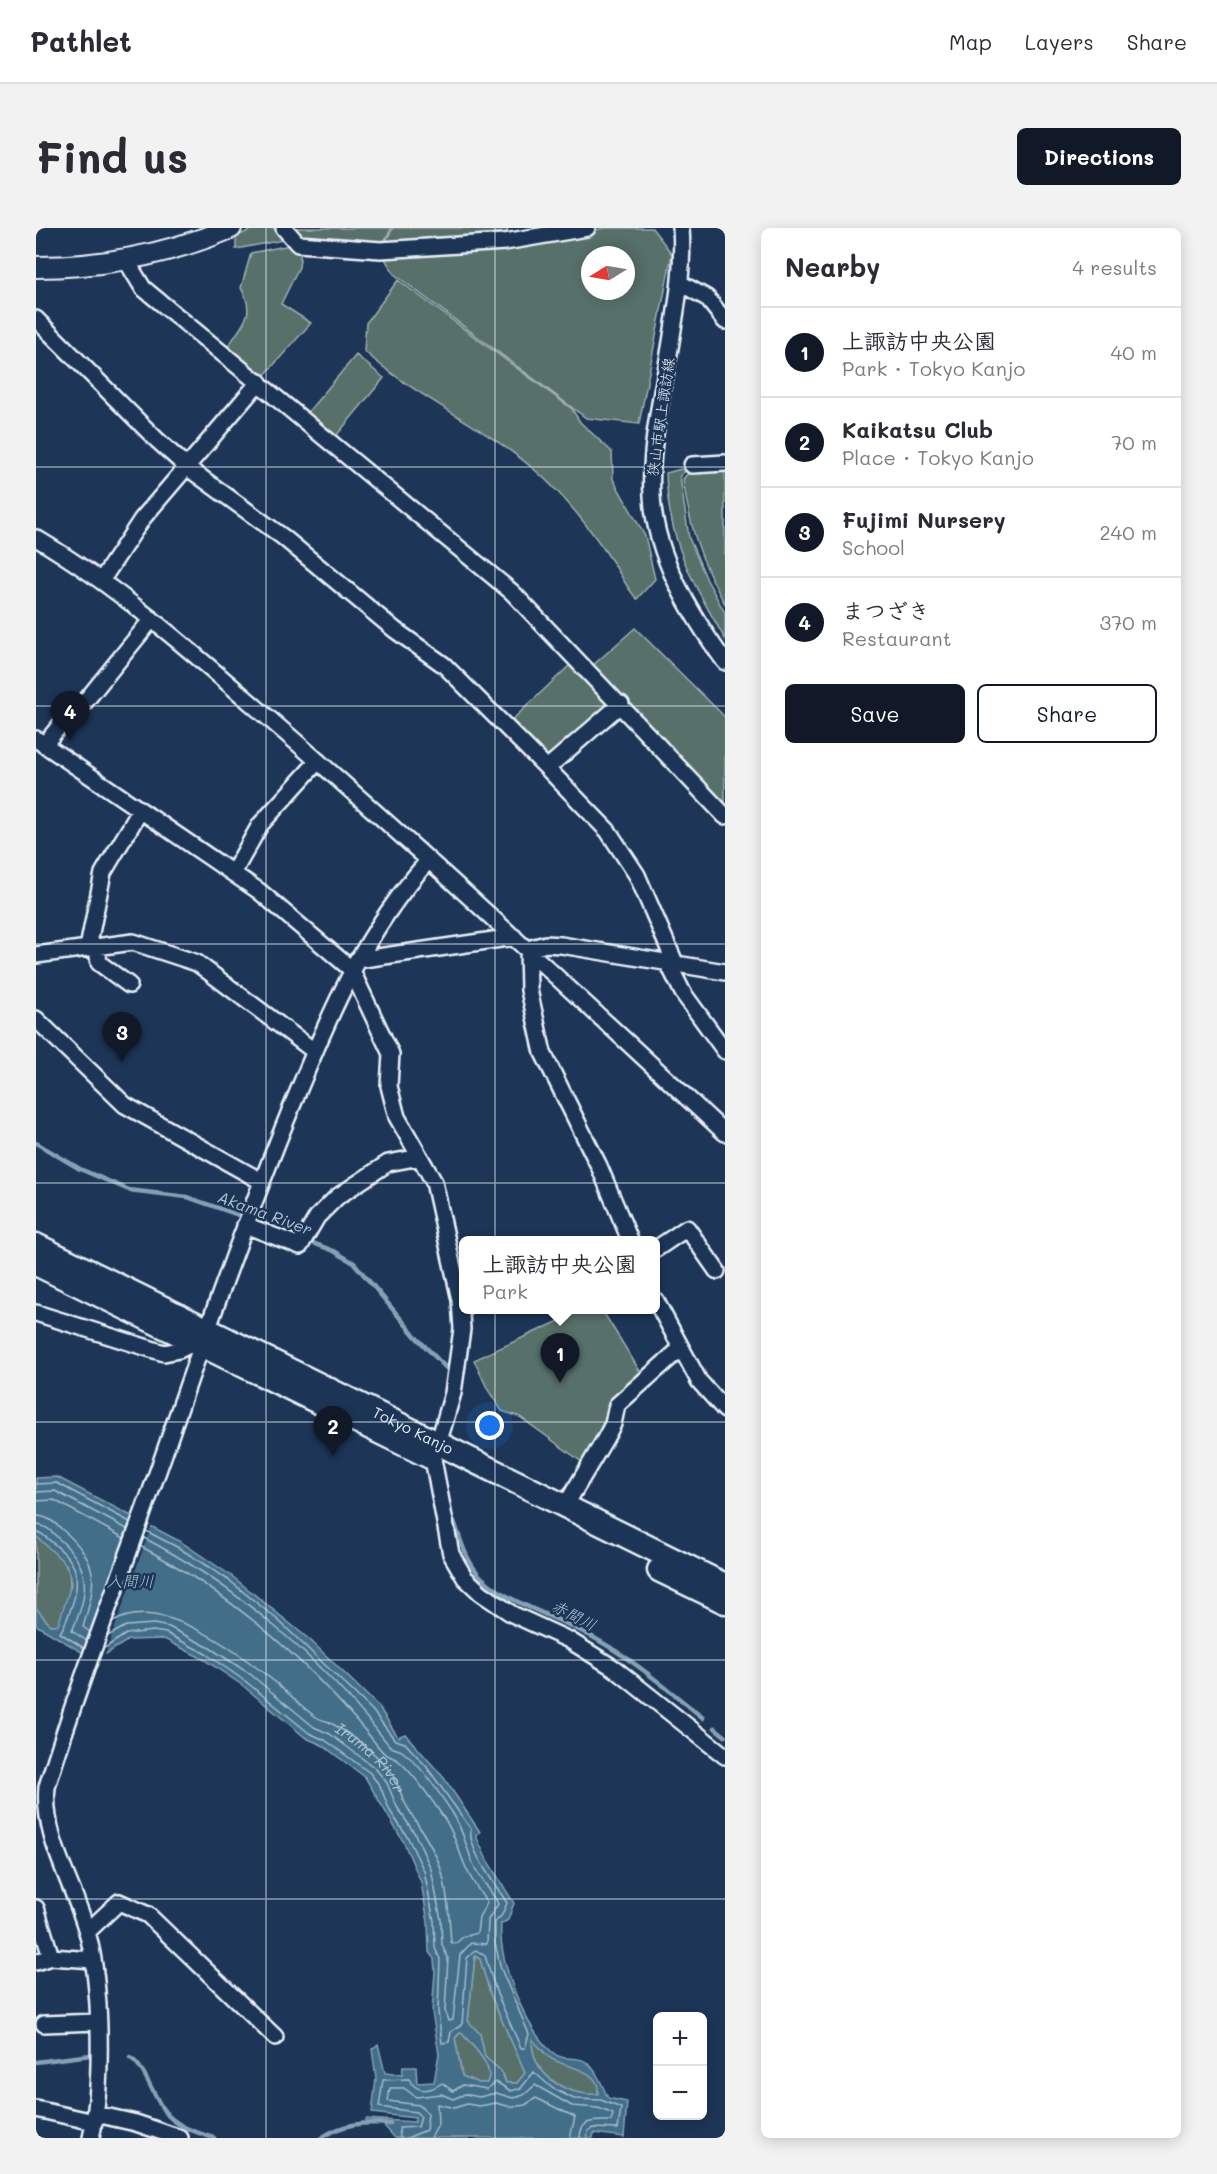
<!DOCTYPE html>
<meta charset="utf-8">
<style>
body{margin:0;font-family:Mali,"Klee One",sans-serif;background:#f2f2f3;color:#2b2b33}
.controls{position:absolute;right:18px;bottom:18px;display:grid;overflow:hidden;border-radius:9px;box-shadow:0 3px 15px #0003}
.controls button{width:54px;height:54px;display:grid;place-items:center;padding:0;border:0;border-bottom:2px solid #e1e1e2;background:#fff;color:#2b2b33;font:30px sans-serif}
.compass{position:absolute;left:545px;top:18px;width:54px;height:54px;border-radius:50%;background:#fff;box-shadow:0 3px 15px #0003;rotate:259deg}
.you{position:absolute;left:454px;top:1198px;width:21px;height:21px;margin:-15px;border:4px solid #fff;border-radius:50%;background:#1a73e8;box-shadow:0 0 0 9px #1a73e833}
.badge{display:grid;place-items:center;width:39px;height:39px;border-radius:50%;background:#111827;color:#fff;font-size:20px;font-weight:700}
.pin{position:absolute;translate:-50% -50px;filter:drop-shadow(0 2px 3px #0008)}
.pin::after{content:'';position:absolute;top:32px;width:21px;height:18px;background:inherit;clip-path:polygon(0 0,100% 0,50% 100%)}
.popup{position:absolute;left:423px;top:1008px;width:201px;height:78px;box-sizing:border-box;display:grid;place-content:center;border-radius:9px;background:#fff;filter:drop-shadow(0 2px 4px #0005);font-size:20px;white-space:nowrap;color:#7c7c81}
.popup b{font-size:22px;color:#2b2b33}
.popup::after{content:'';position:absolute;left:50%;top:100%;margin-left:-12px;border:12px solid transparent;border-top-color:#fff}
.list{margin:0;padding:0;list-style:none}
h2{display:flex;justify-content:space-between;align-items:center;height:78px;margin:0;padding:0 24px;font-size:26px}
h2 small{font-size:20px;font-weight:400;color:#7c7c81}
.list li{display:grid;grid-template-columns:39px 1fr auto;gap:18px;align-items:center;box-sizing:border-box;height:90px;padding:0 24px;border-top:2px solid #e1e1e2}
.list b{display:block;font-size:22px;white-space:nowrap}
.list p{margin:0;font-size:20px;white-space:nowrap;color:#7c7c81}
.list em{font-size:20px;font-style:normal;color:#7c7c81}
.actions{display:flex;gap:12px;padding:18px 24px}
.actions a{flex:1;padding:14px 0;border:2px solid #111827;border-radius:9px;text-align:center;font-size:21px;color:#111827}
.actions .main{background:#111827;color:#fff}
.map{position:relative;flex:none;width:689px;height:1910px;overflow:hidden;border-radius:9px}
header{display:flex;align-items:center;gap:36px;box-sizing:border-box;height:84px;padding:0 30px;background:#fff;border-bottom:2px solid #e1e1e2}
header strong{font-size:28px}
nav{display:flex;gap:33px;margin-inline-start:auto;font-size:21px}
.intro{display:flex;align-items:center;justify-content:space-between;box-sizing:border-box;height:144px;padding:0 36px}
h1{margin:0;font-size:42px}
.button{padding:15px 27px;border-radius:9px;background:#111827;color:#fff;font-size:21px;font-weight:700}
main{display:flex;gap:36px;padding:0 36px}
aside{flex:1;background:#fff;border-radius:9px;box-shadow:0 3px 15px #0003}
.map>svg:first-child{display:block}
</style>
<header>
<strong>Pathlet</strong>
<nav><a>Map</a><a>Layers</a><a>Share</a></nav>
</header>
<div class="intro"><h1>Find us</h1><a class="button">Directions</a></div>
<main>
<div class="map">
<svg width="689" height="1910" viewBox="0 0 689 1910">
<rect width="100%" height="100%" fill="#1d3557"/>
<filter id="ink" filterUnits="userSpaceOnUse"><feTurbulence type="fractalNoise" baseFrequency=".0167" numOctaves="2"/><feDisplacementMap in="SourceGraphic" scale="12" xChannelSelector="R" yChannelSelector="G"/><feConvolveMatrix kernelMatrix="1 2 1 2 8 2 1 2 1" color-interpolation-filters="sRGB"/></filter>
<g filter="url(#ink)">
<path fill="#596f6a" stroke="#a0b0b1" stroke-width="1.5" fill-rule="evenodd" d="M218,0h25l4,12 -47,9v-12z
M255,0h101l-12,20 -81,-7z
M357,0h115l-4,13 -122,7z
M570,0h46l20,26 -33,170 -53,-6 -192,-144 -13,-22 124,-8zM554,27h36v36h-36z
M254,17l11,6 -2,16 -18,37 30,19 -48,54 -36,-29c15,-24 30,-33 14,-60l10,-35z
M362,52l174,129 8,13 32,30 1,27 32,57 10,43 -18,20c-11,-11 -16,-25 -25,-38 -16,-24 -36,-50 -56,-71 -55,-58 -133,-86 -192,-139l2,-28z
M320,127l28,23 -48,58 -29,-23z
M689,238v138c-25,-44 -35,-76 -42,-125l8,-9z
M653,239l-9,9 9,62 18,42 18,33v26c-33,-58 -57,-97 -59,-166z
M599,400l90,89v90l-134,-140z
M536,435l37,37 -1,6 -56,51h-8l-33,-36z
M547,1082h19l41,66 -35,49 -22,40 -66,-48 -18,-6 -14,-21 -14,-30z
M0,1308c24,21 40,28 32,62 -3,9 -4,19 -10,27h-8l-14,-17z
M439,1728l5,3 11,37 31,69 3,8 -8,10h-11l-3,-9 -18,-17 -5,-23 -12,-13z
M425,1804c10,13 35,34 26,51h-9l-16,-7 -7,-38z
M496,1811c6,5 11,13 17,18 15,12 54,10 49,38 -34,0 -67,-21 -66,-56z"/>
<path fill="#436e89" stroke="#85a2b5" stroke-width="1.5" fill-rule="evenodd" d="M21,1249l124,65 52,35 77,63 69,67 19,30 7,-3 39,44 36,54 -4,4 11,24 27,43 -6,17 -7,4c-3,36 24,105 51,128 8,7 16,6 26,7 16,1 24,27 30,39l19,4 -3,35 -30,-4 -1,5h-198l-15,-17 -14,2v-4l49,3v-4l-43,-5 4,-35 -4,-29 6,-5 7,29 17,2 1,-8h13l1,16 17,-1 5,-28 -7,-42 3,-40 -1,-13 -5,-7 -1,-30 -7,-40 -18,-41 -38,-64 -43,-32 -16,-7 -64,-53 -39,-26 -39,-20 -36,1 -22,14 -16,3 -54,-32v-17l14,17h8l13,-40v-9l-5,-12 -30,-28v-58zM439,1728l5,3 11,37 31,69 3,8 -8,10h-11l-5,-12 -16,-14 -5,-23 -12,-13zM425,1804c10,13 35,34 26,51h-9l-16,-7 -7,-38zM496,1811c6,6 11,13 17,18 16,12 52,10 49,37 -34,2 -67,-20 -66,-55z"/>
<path fill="#1d3557" d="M97,1286l19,10 -48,134 -16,2 -6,-3z"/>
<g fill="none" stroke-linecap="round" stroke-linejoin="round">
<g stroke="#a6bdcc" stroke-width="1.5">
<path d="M0,1256l21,-1 73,39"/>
<path d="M0,1264l19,-1 72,38"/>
<path d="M0,1273l18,-1 70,38"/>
<path d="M0,1288c12,0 19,7 28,15 37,32 32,52 19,96l7,5"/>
<path d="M0,1297c10,0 16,7 23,14 33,28 30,55 13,92l15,10"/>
<path d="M0,1304l6,2c25,21 41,30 32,65 -4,13 -7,23 -14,34l24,15"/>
<path id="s1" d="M77,1394c48,-29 125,30 162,60 14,11 26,25 41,35 4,3 8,3 13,5 22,12 48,31 63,52 6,9 8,19 13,29 11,21 27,40 35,63 8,24 9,51 11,76l4,2 8,-7 14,-4 2,-16 8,-14c-7,-11 -16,-23 -21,-35 -8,-18 -12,-37 -24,-53 -12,-18 -26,-38 -42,-53 -6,-6 -14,-5 -19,-12 -65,-82 -147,-155 -241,-204"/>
<path d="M72,1408l18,-10 28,-2 15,3 41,21 40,26 64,53 16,7 45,34 12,15 10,24 18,27 16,35 10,51 1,25 6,13 -3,53 3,10 5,-1 7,-65 11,-12 16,1 1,-24 10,-16c-6,-13 -18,-25 -24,-38 -8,-19 -11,-37 -22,-54 -13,-19 -30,-46 -49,-60 -4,-4 -11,-2 -15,-8 -64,-82 -151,-158 -244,-206"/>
<path d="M67,1421l23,-15 27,-3 13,2 40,21 39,27 64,52 16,7 45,33 10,13 10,25 18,27 16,33 10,50 1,27 5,11 -2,53 4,31 7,-1 2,-10 11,-8 5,-66 9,-8 9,6 12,38 24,54h4l4,-14 -28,-65 -6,-26v-21l7,-7 5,-12c-11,-18 -40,-54 -36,-74l-45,-63 -21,-23 -10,-3 -23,-30 -93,-89 -49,-40 -51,-33 -33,-17"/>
<path d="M364,1910l-1,-10 19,-1 3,-10 -5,-5 -37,-5 4,-27 26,-1c7,14 20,13 33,4l11,8 10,-6 24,4 9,-7 15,9 10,-3 13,-16 18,16 22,11 27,1 20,8 -3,21 -25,-1 -5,3 -1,7"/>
<path d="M371,1910l19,-8 2,-16 -9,-9 -31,-4 2,-13h14l12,9 25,-3 12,5 12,-5 14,3 17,-4 17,5 11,-3 11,-10 37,21 26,2 15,6 -2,7c-15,0 -31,-3 -31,17"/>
<path d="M395,1910l7,-13 -1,-21 17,4 13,-4 12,2 17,-3 15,4 14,-2 11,-7 39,19 -5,21"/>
</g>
<path stroke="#85a2b5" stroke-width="4.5" d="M0,915l44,26 49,21 58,7 57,20
M227,996l71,27 20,12 62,74 31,32
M418,1293c7,20 12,41 28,57 28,26 68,36 101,54 44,22 82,55 120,86
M679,1500l10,8
M94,1830c13,5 25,42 35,54 12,15 31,20 49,26
M0,1834l55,-7
M285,1910c22,-15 43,-16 69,-14"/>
<g stroke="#e8f1f8" stroke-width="20">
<path id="minor" d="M248,0l14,16 83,6 124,-8 82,-14
M645,0c3,39 -4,76 -10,114 -8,50 -22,103 -19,154 3,60 39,119 73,166
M90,32l17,28 369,304 213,224
M644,55l27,15 18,23
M0,91l121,121 31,28 95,69 112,93 49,35 103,103 61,63 29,44 39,90
M656,237l33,-2
M0,310c94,56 176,132 259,203 146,128 288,260 430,392
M65,353l41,-62 117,-137
M0,511l223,152 92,78 40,85 -2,32 8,31 37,65 26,118 2,29 -9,64 -15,51
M8,517l18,-22 13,-9 77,-95
M511,540l74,-64
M197,645l27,-48 58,-64
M52,720l15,-75 37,-62
M61,720l2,15 30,22
M0,727l97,-13 64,21 117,88
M321,732l157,-23
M632,735l15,30 42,58
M0,791l89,86 136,76
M209,997l55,21 17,-29 20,-20 51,-34 32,-6
M594,1012l-31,-74 -56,-113 -14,-63 -1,-41 18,-5 15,1 164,27
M620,1021l31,-21 30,43
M620,1073l43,80 26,29
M0,1085l128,40 15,-3 16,-8
M397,1231l18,95 14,24 16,15 31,21 57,26 45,28 111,88
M528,1280l41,-69 8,-15 4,-19 63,-56
M0,1680l15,49
M51,1704l32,-30 29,13 127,122
M0,1734l15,-5 42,3
M8,1796l53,-2
M0,1881l58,13
M60,1886l40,9 44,15
M55,1910c12,-52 11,-154 -4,-206 -13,-48 -45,-94 -40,-145 35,-115 80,-226 119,-339 39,-114 79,-226 124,-337 38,-92 71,-176 139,-251"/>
</g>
<g stroke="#e8f1f8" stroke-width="24">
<path id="major" d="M0,39c68,0 133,-13 195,-39"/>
</g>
<g stroke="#e8f1f8" stroke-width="27">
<g id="highway">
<path id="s2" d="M0,1017l689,340"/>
<path d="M0,1036l394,193"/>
<path d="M623,1342l66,32"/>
</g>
</g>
<use href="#minor" stroke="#1d3557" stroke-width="15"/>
<use href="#major" stroke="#1d3557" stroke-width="20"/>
<use href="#highway" stroke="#1d3557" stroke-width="22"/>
</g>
</g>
<path fill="none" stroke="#e8f1f8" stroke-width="1.5" stroke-opacity="0.55" d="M230,0v1910M459,0v1910M0,239h689M0,478h689M0,716h689M0,955h689M0,1194h689M0,1432h689M0,1671h689"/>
<g text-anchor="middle" stroke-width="5" stroke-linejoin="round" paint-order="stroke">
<g font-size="15" fill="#e8f1f8" stroke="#1d3557">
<text transform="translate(625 189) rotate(-82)" y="5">狭山市駅上諏訪線</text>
<text dy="5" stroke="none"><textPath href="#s2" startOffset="420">Tokyo Kanjo</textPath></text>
</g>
<g font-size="16" font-style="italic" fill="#aec3d1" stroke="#1d3557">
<text transform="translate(229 985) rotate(20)" y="6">Akama River</text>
<text x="94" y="1359">入間川</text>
<text transform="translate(538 1387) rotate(27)" y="6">赤間川</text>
<text dy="6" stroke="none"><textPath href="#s1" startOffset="306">Iruma River</textPath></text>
</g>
</g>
</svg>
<div class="controls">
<button>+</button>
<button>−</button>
</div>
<svg class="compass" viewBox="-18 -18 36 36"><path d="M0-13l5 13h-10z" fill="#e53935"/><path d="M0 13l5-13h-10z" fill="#7c7c81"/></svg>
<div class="you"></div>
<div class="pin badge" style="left:524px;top:1155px">1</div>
<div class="popup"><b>上諏訪中央公園</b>Park</div>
<div class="pin badge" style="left:297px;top:1228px">2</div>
<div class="pin badge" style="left:86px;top:834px">3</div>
<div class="pin badge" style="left:34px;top:513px">4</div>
</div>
<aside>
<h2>Nearby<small>4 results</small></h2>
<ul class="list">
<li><span class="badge">1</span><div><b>上諏訪中央公園</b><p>Park · Tokyo Kanjo</p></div><em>40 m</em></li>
<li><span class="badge">2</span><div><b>Kaikatsu Club</b><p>Place · Tokyo Kanjo</p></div><em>70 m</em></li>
<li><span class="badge">3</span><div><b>Fujimi Nursery</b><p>School</p></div><em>240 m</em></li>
<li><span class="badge">4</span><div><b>まつざき</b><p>Restaurant</p></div><em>370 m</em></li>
</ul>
<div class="actions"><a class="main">Save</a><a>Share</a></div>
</aside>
</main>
